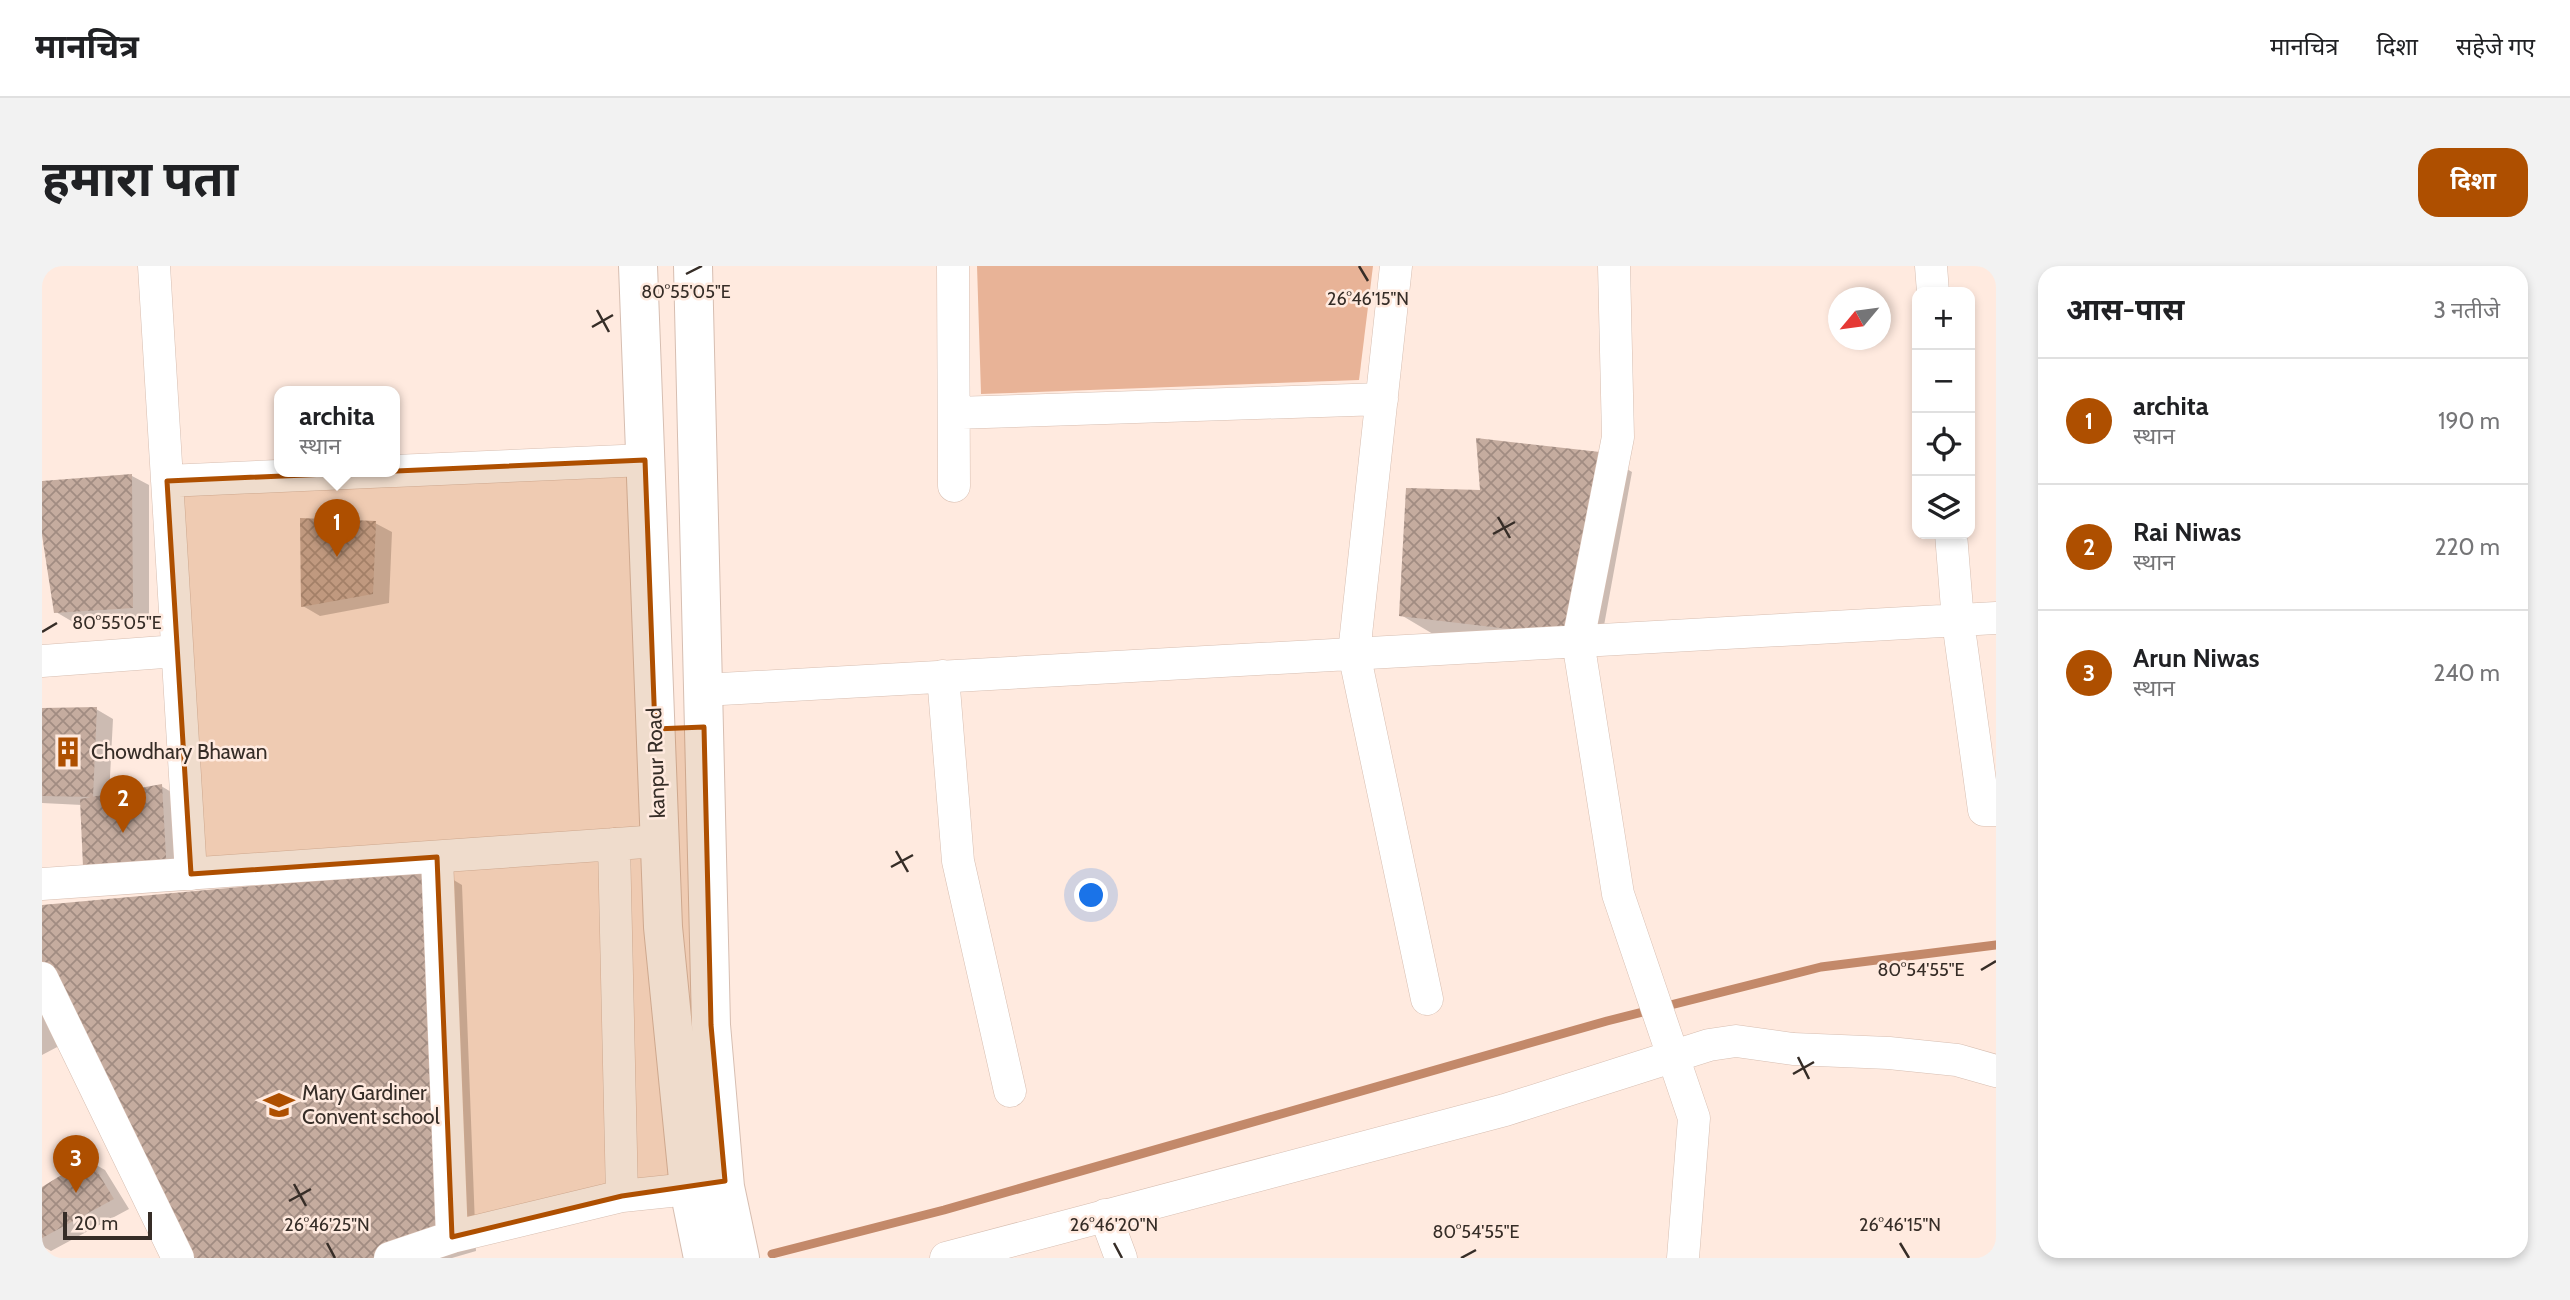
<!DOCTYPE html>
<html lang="hi">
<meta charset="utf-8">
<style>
body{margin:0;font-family:Cabin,"Noto Sans Devanagari",sans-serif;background:#f2f2f2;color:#202124}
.controls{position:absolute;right:21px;top:21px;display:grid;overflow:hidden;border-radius:14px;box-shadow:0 4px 10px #0003}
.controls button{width:63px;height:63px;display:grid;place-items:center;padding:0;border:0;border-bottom:2px solid #e0e0e0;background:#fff;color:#202124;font:35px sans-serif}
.compass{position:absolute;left:1786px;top:21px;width:63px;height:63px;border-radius:50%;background:#fff;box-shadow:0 4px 10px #0003;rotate:241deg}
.scale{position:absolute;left:21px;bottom:18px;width:89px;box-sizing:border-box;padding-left:7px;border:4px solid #362d27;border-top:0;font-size:19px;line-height:24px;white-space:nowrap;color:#362d27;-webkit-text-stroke:5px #ffeadf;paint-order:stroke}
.you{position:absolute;left:1050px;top:630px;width:24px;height:24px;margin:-18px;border:5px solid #fff;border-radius:50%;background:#1a73e8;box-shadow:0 0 0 10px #1a73e833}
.badge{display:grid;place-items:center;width:46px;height:46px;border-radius:50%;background:#ae4f00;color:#fff;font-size:23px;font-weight:700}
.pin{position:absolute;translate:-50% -58px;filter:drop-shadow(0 2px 4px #0008)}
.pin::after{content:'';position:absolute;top:37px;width:24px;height:21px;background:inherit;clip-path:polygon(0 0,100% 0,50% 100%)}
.popup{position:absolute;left:232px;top:120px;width:126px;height:91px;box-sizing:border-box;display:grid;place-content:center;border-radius:14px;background:#fff;filter:drop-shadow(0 2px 5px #0005);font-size:23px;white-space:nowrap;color:#757577}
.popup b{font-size:26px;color:#202124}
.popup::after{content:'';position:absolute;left:50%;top:100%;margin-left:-14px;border:14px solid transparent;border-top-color:#fff}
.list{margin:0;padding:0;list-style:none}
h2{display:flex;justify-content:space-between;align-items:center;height:91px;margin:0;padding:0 28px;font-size:30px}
h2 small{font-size:23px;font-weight:400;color:#757577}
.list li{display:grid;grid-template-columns:46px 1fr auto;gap:21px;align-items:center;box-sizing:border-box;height:126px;padding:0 28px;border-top:2px solid #e0e0e0}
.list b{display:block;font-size:26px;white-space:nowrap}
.list p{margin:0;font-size:23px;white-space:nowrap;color:#757577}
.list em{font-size:23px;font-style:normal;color:#757577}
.icon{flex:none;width:38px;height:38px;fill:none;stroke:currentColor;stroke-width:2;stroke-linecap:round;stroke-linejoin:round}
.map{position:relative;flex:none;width:1954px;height:992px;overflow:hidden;border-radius:21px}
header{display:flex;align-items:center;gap:42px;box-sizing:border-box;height:98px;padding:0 35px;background:#fff;border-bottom:2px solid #e0e0e0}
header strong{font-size:33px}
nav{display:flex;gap:38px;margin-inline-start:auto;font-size:24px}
.intro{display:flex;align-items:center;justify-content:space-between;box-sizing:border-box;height:168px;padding:0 42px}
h1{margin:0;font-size:49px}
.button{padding:18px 32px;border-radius:21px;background:#ae4f00;color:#fff;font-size:24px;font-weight:700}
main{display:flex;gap:42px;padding:0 42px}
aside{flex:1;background:#fff;border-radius:21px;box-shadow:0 4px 10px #0003}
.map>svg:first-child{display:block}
</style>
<header>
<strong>मानचित्र</strong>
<nav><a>मानचित्र</a><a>दिशा</a><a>सहेजे गए</a></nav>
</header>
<div class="intro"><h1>हमारा पता</h1><a class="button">दिशा</a></div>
<main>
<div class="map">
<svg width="1954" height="992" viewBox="0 0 1954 992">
<defs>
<pattern id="building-cross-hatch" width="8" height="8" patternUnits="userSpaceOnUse" patternTransform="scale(1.75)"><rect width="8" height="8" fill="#c5ac9f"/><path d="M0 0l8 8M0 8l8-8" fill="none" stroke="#a18c82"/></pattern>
</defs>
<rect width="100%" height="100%" fill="#ffeadf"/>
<path fill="#e8b397" d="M935,0h396l-14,114 -378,14z"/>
<path fill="#0003" d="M1558,187l32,19 -33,181 -166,-19 -32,-19 80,-123z
M90,210l17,9v132l-76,5 -17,-10 -14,-87v-43z
M333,257l17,9 -3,71 -69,13 -17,-10z
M54,443l17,10 -4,77 52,-10 17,10 5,88 -101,-79 -40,-2v-93z
M395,604l25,15 14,366 -24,7h-260l-150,-351z
M0,739l19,40 -19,10z
M47,895l16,9 24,39 -78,42 -9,-5v-57z"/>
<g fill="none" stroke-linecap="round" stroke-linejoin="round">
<path stroke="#c3896a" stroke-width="9" d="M730,988l172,-44 663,-189 214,-54 175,-22"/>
</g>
<path fill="url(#building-cross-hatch)" d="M1434,172l124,14 -33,184 -168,-20 7,-128 74,2z
M90,208l1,134 -79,5 -12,-78v-54z
M258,252l76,3 -3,73 -72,13z
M55,441l-4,90 -51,-1v-88z
M120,518l5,91 -84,-8 -3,-68z
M395,603l15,368 -73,21h-189l-148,-285v-68z
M47,892l25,41 -72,39v-51z"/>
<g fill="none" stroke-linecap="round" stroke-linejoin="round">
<g stroke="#d7beb1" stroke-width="33">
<path id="street" d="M112,0l37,608
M911,0l1,220
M1354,0l-42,387 73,346
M1572,0l4,171 -40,204 40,253 76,224 -11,140
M1889,0l2,26
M912,147l428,-14
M353,205l250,-11
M125,215l225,-10
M1909,268l7,87 26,189h12
M0,395l135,-10
M901,410l15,185 52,230
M661,424l1293,-72
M572,578l8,352
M395,591l15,380
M0,618l617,-43
M0,712l136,280
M1063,949l16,43
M348,992l62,-21 170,-41 67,-7 23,-5
M904,992l559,-148 204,-65 27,-4 57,8 96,4 68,7 39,11"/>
</g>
<g stroke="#d7beb1" stroke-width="40">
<path id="secondary" d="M596,0l25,661 26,262 14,69
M651,0l18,759 14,162 15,71"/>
</g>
<use href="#street" stroke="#fff" stroke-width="32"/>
<use href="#secondary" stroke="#fff" stroke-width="38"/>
</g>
<path fill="#ae4f00" fill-opacity="0.2" stroke="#ae4f00" stroke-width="5" stroke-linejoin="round" d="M603,194l10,269 49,-2 7,298 14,156 -103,15 -170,41 -15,-380 -246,17 -24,-393z"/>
<path fill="none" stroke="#362d27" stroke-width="2.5" d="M1317,0l9,15M644,8l16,-8M555,44l12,22M550,61l21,-12M1456,251l12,21M1451,268l22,-12M0,366l15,-9M854,585l12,21M849,601l22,-12M1939,704l15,-9M1756,791l11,22M1751,808l21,-12M252,918l12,22M247,935l22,-12M285,977l8,15M1072,977l8,15M1858,977l9,15M1419,992l15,-8"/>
<defs>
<g id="building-bare" transform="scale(2.415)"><path d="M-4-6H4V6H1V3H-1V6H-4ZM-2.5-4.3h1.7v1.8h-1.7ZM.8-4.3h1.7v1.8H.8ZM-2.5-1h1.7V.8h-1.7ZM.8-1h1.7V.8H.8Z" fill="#ae4f00" stroke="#ffeadf" stroke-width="2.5" paint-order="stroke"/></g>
<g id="school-bare" transform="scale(2.415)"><path d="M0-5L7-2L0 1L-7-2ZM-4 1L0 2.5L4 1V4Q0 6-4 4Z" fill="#ae4f00" stroke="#ffeadf" stroke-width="2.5" paint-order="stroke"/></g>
</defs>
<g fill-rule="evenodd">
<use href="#building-bare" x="26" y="486"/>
<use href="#school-bare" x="237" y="839"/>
</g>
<g text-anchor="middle" stroke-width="5" stroke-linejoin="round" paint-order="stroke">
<g font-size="21" fill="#362d27" stroke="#ffeadf" text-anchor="start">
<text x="49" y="493">Chowdhary Bhawan</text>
<text x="260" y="834">Mary Gardiner<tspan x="260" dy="24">Convent school</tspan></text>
</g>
<g font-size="21" fill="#362d27" stroke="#ffeadf">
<text transform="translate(614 497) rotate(-92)" y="7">kanpur Road</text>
</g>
</g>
<g font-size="18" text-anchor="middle" fill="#362d27" stroke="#ffeadf" stroke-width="5" stroke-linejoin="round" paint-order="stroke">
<text x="644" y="32">80°55'05"E</text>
<text x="1326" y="39">26°46'15"N</text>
<text x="75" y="363">80°55'05"E</text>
<text x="1879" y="710">80°54'55"E</text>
<text x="285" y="965">26°46'25"N</text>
<text x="1072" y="965">26°46'20"N</text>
<text x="1858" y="965">26°46'15"N</text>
<text x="1434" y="972">80°54'55"E</text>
</g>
</svg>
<div class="controls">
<button>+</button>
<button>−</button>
<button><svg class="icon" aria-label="locate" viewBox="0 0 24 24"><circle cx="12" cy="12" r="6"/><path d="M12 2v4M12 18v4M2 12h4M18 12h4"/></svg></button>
<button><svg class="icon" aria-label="layers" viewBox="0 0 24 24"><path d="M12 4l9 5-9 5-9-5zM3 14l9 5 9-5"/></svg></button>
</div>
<svg class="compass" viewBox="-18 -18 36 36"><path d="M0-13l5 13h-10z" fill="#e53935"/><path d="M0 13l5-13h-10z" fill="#757577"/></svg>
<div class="scale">20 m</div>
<div class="you"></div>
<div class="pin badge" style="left:295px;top:291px">1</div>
<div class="popup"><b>archita</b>स्थान</div>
<div class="pin badge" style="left:81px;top:567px">2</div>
<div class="pin badge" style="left:34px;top:927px">3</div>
</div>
<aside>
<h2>आस-पास<small>3 नतीजे</small></h2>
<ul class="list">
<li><span class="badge">1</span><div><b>archita</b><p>स्थान</p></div><em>190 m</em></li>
<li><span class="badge">2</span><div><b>Rai Niwas</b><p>स्थान</p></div><em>220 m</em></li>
<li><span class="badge">3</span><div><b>Arun Niwas</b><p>स्थान</p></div><em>240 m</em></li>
</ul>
</aside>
</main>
